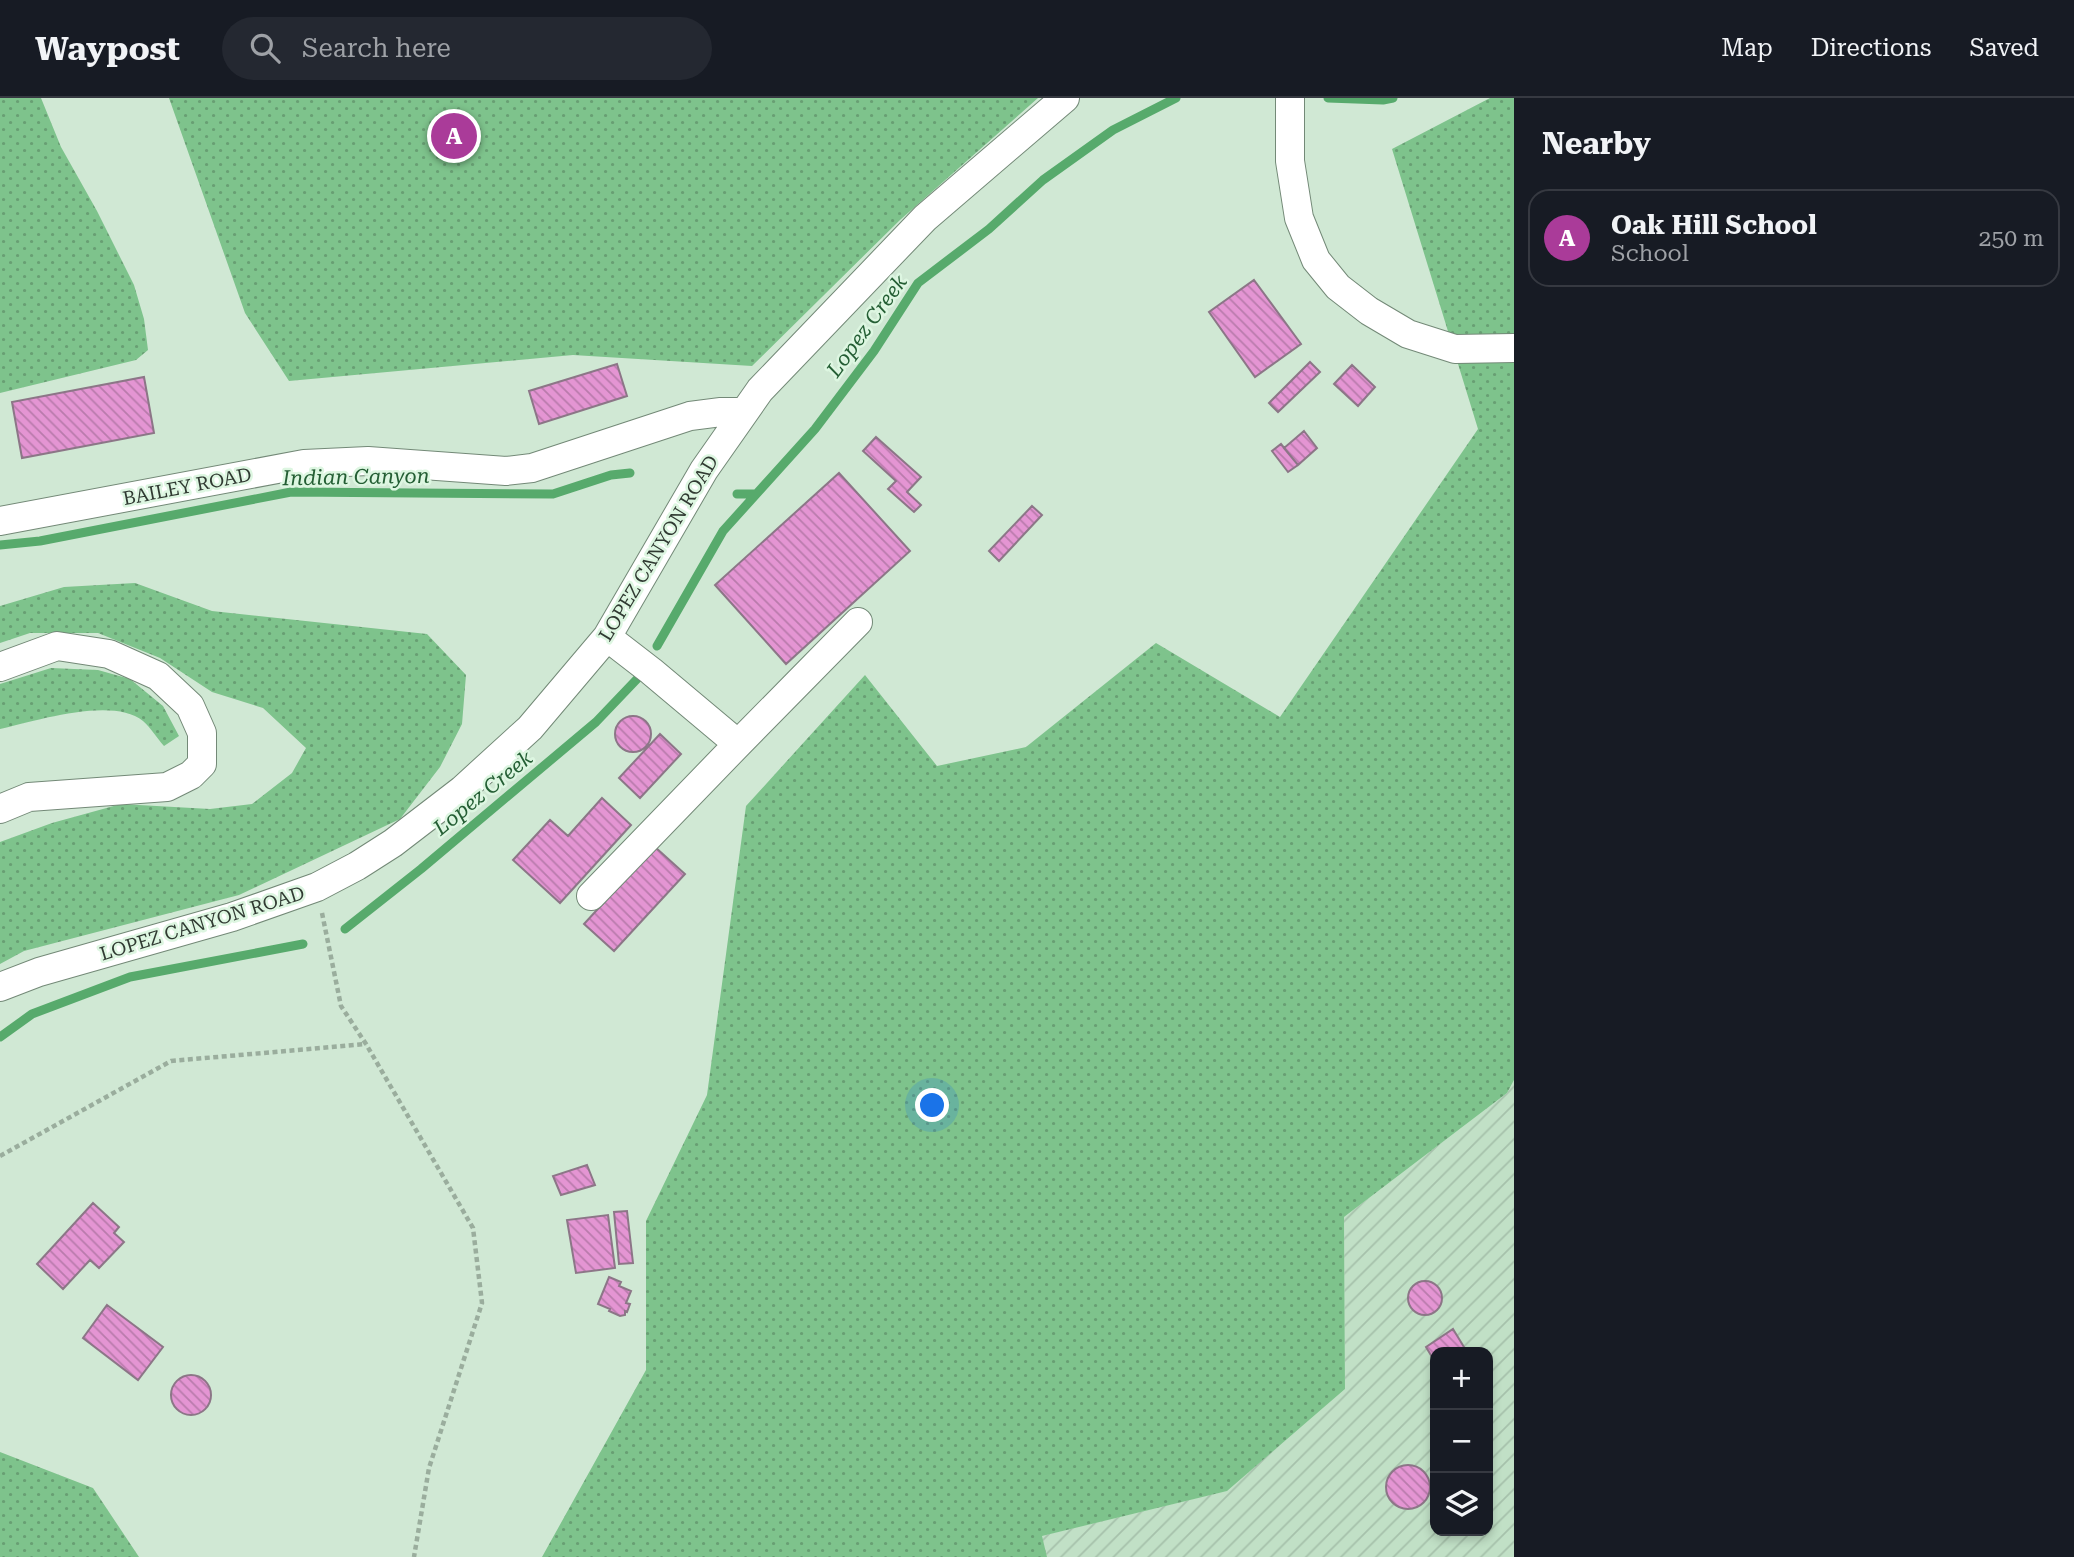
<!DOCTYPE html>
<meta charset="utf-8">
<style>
body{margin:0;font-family:"Roboto Serif",serif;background:#242831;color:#f1f3f6}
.controls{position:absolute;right:21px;bottom:21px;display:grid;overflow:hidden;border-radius:14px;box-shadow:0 4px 10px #0003}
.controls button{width:63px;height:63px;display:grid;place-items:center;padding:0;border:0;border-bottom:2px solid #363941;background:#171b24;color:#f1f3f6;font:35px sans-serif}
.you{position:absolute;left:933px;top:1008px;width:24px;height:24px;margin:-18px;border:5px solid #fff;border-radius:50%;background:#1a73e8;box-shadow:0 0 0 10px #1a73e833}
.badge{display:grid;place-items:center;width:46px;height:46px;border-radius:50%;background:#aa3b99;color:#fff;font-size:23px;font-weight:700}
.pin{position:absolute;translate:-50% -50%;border:4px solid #fff;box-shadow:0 2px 7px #0006}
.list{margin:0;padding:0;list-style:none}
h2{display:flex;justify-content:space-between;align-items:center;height:91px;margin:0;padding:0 28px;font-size:30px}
h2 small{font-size:23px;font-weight:400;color:#9ea1a6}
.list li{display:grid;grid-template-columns:46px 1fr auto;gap:21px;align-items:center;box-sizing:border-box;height:98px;margin:0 14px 14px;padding:0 14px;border:2px solid #363941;border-radius:21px}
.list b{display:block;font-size:26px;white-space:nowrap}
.list p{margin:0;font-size:23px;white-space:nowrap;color:#9ea1a6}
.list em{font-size:23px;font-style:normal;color:#9ea1a6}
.icon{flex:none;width:38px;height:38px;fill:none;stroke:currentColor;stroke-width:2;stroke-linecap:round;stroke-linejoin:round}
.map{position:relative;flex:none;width:1514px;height:1459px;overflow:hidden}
header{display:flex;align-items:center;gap:42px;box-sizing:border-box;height:98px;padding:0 35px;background:#171b24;border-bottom:2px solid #363941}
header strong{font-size:33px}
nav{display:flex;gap:38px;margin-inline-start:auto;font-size:24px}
.search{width:490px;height:63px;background:#242831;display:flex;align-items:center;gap:18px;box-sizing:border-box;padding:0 24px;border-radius:38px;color:#9ea1a6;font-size:26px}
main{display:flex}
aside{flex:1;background:#171b24}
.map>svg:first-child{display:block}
</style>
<header>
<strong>Waypost</strong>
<div class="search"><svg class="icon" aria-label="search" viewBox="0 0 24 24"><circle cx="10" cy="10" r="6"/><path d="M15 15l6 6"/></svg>Search here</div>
<nav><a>Map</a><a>Directions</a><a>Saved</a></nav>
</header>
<main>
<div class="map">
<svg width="1514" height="1459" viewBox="0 0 1514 1459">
<defs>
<pattern id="industrial-furrows" width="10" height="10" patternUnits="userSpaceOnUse" patternTransform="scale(1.75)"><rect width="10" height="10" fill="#c1e0c6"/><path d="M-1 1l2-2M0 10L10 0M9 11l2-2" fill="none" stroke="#a6c1ab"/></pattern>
<pattern id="grass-dots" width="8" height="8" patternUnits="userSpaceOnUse" patternTransform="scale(1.75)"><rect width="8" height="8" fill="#7ec38c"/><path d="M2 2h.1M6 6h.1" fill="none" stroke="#689f73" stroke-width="1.8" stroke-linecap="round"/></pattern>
<pattern id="building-back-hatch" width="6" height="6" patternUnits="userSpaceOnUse" patternTransform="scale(1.75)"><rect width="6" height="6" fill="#e495d3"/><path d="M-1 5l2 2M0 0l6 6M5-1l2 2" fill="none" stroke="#b97bac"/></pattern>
</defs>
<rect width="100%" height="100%" fill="#d0e8d4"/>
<path fill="url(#industrial-furrows)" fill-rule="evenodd" d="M1514,982v477h-467l-6,-21 185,-45 119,-102 -1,-172 163,-124zM1435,1254h53v179h-53z"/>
<path fill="url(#grass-dots)" d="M0,0h41l20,49 36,64 37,74 10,34 4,31 -12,10 -136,33z
M169,0h869l-138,122 -148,146 -179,-11 -284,26 -44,-68z
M1490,0h24v982l-7,13 -163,124 1,172 -118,102 -185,45 5,21h-505l104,-187v-149l61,-126 39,-289 119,-131 72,91 89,-19 130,-104 124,74 198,-288 -86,-280z
M135,485l77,28 215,23 39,41 -4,49 -22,43 -40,52 -161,76 -215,56 -24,13v-122l52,-19 69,-19 89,5 42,-5 40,-31 14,-25 -43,-40 -51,-16 -52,-34 -62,-25h-68l-30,10v-37l64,-19z
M51,570l47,2 32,9 33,27 16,30 -15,10c-7,-8 -13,-18 -21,-25 -30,-25 -108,0 -143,8v-45z
M0,1354l93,36 46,69h-139z"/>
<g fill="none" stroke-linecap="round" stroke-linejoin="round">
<path stroke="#57aa6c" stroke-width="9" d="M1328,0l55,2 10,-2
M737,396h19
M0,447l40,-4 251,-49 262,2 58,-19 19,-2
M657,548l66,-115 92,-102 59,-78 44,-68 71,-54 54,-49 70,-50 63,-32
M345,831l76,-60 175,-147 42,-44
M0,939l32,-23 98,-37 173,-33"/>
</g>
<path fill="url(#building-back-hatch)" stroke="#8c7687" stroke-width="2" d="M1254,182l47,64 -46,33 -46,-65z
M1310,264l10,10 -42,40 -9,-9z
M617,266l10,32 -88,28 -10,-33z
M1352,267l23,22 -17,19 -24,-22z
M144,279l10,56 -132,25 -10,-56z
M1304,333l13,17 -19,17 -14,-17z
M876,339l45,40 -14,15 14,13 -7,7 -26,-23 8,-8 -33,-30z
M1281,346l17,21 -10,7 -16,-21z
M839,375l71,78 -124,113 -71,-79z
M1032,408l10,9 -43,46 -10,-10z
M615 636a18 18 0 1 1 36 0a18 18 0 1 1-36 0Z
M660,636l21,20 -41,44 -21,-20z
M602,700l29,27 -71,78 -47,-43 37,-40 18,16z
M655,749l30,27 -71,77 -30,-27z
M587,1067l8,20 -34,10 -8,-19z
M93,1105l26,24 -5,6 10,9 -25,26 -9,-8 -27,29 -26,-25z
M627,1113l6,52 -14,1 -5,-52z
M608,1117l7,53 -39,5 -9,-53z
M609,1179l12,5 -2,4 12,5 -5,12 4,1 -3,8 -2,-1v4l-5,1 -11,-5 1,-2 -12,-5z
M1408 1200a17 17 0 1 1 34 0a17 17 0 1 1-34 0Z
M107,1207l56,42 -25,33 -55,-42z
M1453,1231l14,23h-32v10l-9,-15z
M171 1297a20 20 0 1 1 40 0a20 20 0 1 1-40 0Z
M1386 1389a22 22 0 1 1 44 0a22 22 0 1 1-44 0Z"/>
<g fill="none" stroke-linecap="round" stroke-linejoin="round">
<g stroke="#738977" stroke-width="30">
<path id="minor" d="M1290,0v63l9,57 17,42 22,27 31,24 39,23 47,15 59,-1
M0,423l304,-57 64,-3 138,10 26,-3 158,-52 31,-4h22
M607,539l44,34 87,73
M0,569l57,-21 52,8 49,22 32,30 12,27v31l-11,11 -24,12 -138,10 -29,12
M591,798l147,-152 120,-122
M0,889l39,-15 193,-55 85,-30 40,-21 36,-23 69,-53 68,-62 77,-91 97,-167 56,-80 165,-172 140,-120"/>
</g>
<path stroke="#9aad9d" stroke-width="4.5" stroke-dasharray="5 3.5" stroke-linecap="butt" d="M322,815l19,93 25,38 107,184 9,75 -53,165 -15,89
M0,1058l171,-95 195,-17"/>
<use href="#minor" stroke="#fff" stroke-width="28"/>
</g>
<g text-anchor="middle" stroke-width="5" stroke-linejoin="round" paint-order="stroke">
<g font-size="19" fill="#303a32" stroke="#ddf6e1">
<text transform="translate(187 388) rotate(-11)" y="7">BAILEY ROAD</text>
<text transform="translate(658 450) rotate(-59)" y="7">LOPEZ CANYON ROAD</text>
<text transform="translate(202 825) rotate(-17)" y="7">LOPEZ CANYON ROAD</text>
</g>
<g font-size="21" font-style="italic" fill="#245e34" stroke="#ddf6e1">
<text transform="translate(867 228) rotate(-54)" y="7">Lopez Creek</text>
<text transform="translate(356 379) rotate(-1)" y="7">Indian Canyon</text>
<text transform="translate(483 695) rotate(-39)" y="7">Lopez Creek</text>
</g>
</g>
</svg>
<div class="controls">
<button>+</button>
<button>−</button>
<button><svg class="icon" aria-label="layers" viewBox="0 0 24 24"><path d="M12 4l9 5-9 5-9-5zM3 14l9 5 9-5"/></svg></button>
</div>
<div class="you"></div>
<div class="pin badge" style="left:454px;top:38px">A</div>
</div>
<aside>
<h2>Nearby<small></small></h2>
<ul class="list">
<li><span class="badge">A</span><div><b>Oak Hill School</b><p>School</p></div><em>250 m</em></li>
</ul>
</aside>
</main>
